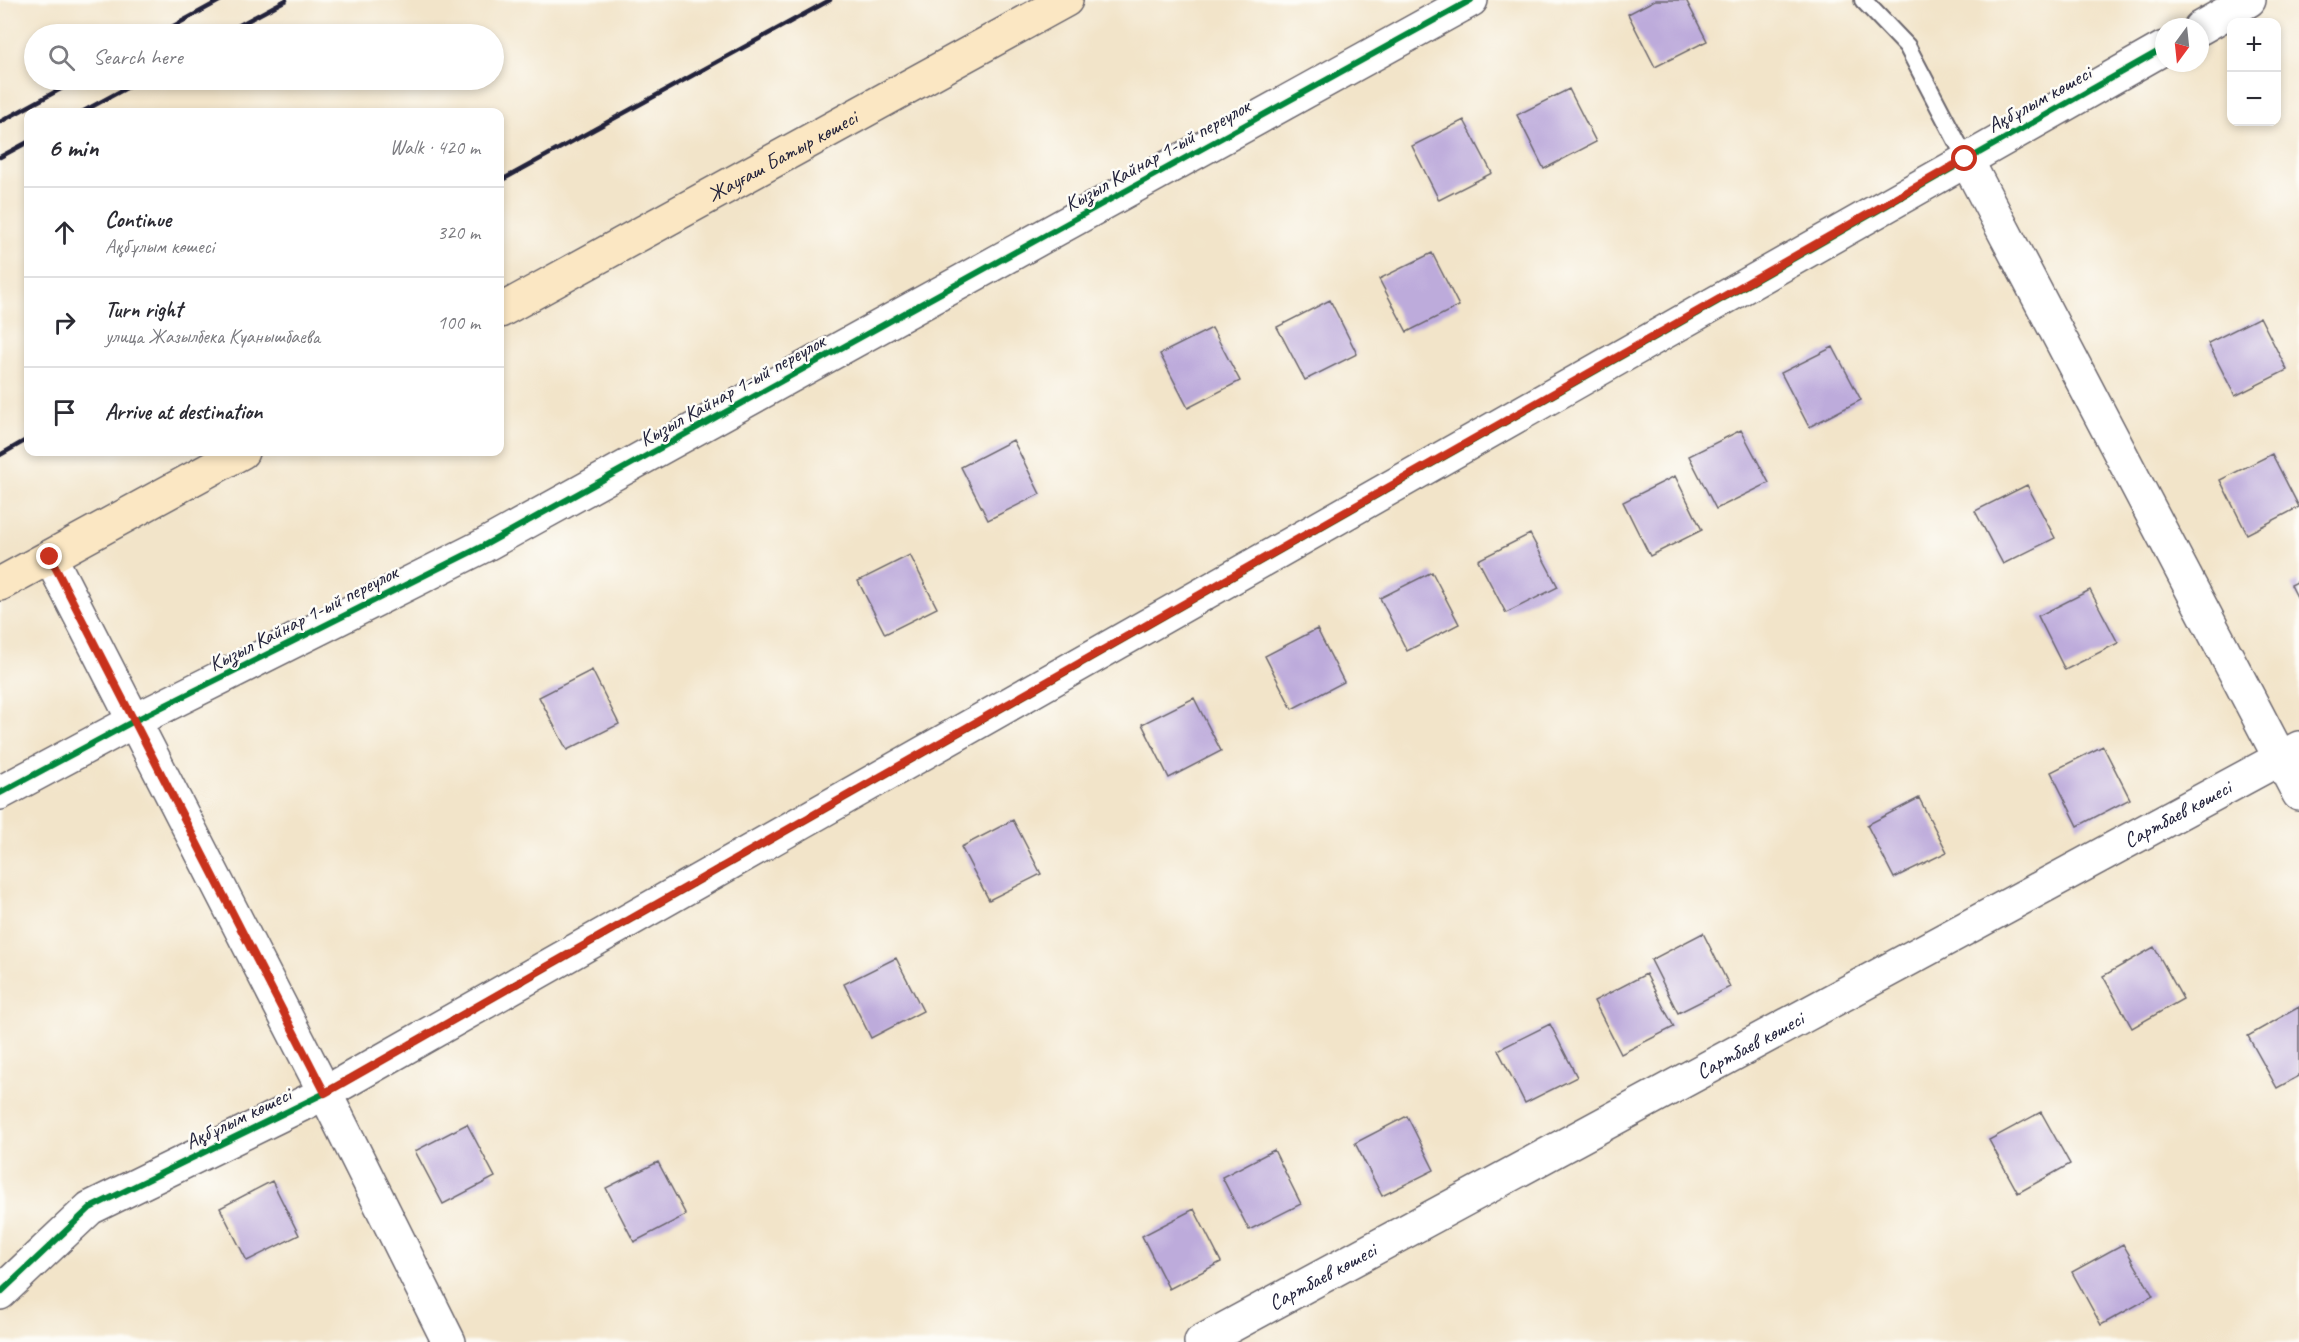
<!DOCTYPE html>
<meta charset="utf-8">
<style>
body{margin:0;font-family:Caveat,sans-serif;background:#f7f7f7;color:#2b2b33}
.controls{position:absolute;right:18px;top:18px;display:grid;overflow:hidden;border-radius:12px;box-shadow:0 3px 9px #0003}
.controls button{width:54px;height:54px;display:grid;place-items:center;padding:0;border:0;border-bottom:2px solid #e1e1e2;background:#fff;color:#2b2b33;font:30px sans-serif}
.compass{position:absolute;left:2155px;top:18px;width:54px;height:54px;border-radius:50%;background:#fff;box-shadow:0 3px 9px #0003;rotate:195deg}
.stop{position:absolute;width:18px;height:18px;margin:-14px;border:4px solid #c8321e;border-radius:50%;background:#fff}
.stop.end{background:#c8321e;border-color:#fff;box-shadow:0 2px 6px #0008}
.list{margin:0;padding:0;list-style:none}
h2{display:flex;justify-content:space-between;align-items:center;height:78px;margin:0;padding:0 24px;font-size:26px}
h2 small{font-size:20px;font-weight:400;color:#7c7c81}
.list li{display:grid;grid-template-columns:39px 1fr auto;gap:18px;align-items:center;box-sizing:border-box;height:90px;padding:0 24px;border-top:2px solid #e1e1e2}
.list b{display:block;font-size:22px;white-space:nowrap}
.list p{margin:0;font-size:20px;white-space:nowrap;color:#7c7c81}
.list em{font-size:20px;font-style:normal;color:#7c7c81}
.icon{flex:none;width:33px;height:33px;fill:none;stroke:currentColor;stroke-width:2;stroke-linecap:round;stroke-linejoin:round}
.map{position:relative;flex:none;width:2299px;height:1342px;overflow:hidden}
.search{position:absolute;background:#fff;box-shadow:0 3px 9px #0003;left:24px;top:24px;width:480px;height:66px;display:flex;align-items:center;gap:15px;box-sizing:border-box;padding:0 21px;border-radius:33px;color:#7c7c81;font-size:22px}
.panel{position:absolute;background:#fff;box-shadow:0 3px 9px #0003;left:24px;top:108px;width:480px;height:348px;border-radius:12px}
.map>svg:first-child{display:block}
</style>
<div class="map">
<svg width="2299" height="1342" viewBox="0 0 2299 1342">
<rect width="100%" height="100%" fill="#fdfcf7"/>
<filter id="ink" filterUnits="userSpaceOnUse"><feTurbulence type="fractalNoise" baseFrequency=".0167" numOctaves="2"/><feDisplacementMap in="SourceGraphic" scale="12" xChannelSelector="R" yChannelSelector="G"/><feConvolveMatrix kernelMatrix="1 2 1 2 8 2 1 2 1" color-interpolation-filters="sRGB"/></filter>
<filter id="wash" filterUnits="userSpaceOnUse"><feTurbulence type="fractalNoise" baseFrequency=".008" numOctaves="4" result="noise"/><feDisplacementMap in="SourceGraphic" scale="24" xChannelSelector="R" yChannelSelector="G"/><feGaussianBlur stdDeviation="1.35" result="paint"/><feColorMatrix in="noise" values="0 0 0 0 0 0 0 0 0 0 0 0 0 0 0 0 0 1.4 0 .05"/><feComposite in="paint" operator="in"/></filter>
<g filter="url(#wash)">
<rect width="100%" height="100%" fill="#f2e4c9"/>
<g id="blocks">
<path fill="#bdabdb" d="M1655,0h31l21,41 -52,26 -27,-53z
M1569,89l27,53 -52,27 -27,-54z
M1464,120l28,53 -53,27 -27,-54z
M1432,253l27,53 -52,26 -28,-53z
M1330,300l27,54 -52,26 -28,-53z
M2260,317l27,53 -52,26 -27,-53z
M1212,328l28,53 -52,27 -28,-54z
M1833,347l28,53 -52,27 -28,-54z
M1741,430l28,53 -53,26 -27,-53z
M1013,440l27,54 -52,26 -27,-53z
M2272,454l27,53 -52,27 -27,-54z
M1675,476l27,54 -52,26 -27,-54z
M2027,485l28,53 -52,26 -28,-53z
M1530,534l28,53 -52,26 -28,-53z
M910,555l27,53 -52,26 -27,-53z
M1432,572l27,52 -52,27 -27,-53z
M2299,581v20l-8,-16z
M2090,590l28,53 -53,27 -27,-54z
M1317,629l27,53 -52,27 -27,-53z
M592,670l27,54 -52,26 -28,-53z
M1194,698l27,53 -52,27 -27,-54z
M2103,746l27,53 -52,27 -27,-54z
M1919,798l28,54 -53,26 -27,-53z
M1013,820l28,54 -52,26 -28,-53z
M1703,933l27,54 -52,26 -27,-53z
M2154,947l29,52 -51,29 -29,-52z
M896,958l27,53 -52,27 -27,-54z
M1646,974l28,53 -53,27 -27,-53z
M2299,1007v69l-22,12 -29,-52z
M1550,1024l27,53 -52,26 -27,-53z
M2041,1112l29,52 -52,29 -29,-53z
M1407,1116l27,54 -52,26 -27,-53z
M467,1124l28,53 -52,27 -28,-53z
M1274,1150l27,54 -52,26 -27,-53z
M658,1162l28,53 -52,27 -28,-54z
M272,1181l27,54 -52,26 -27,-53z
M1194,1209l27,53 -52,27 -27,-53z
M2123,1244l30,52 -52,29 -29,-53z"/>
</g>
</g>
<g filter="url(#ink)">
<use href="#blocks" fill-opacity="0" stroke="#6b666d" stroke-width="1.5"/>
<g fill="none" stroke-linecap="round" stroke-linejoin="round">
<g stroke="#6b666d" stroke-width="20">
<path id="service" d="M1863,0l44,46 59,113"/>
</g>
<g stroke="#6b666d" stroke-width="36">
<g id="minor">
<path d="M2200,28l49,-28"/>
<path d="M1966,159l333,635"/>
<path d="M50,557l275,536 124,249"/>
<path d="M0,793l134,-72 349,-175 988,-546"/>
<path d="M0,1293l90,-85 235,-115 1839,-1045"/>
<path id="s1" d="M1201,1342l1098,-594"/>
</g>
</g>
<g stroke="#6b666d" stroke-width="36">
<g id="secondary">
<path id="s2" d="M500,311l566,-311"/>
<path d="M0,584l242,-132"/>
</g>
</g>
<use href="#service" stroke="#fff" stroke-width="16"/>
<use href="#minor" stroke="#fff" stroke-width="33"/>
<use href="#secondary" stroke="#fbe7c3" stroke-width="33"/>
<path stroke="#22223b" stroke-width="4.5" d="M159,34l62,-34
M223,34l63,-34
M82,112l59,-32
M0,122l77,-42
M0,157l28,-15
M500,181l330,-181
M0,455l28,-16"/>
<g stroke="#fdfcf7" stroke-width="10">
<path id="cycleway" d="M0,793l134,-72 349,-175 988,-546
M0,1293l90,-85 235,-115 1839,-1045"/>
</g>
<use href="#cycleway" stroke="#00873e" stroke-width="6"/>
</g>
</g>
<g fill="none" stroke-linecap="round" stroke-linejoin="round" filter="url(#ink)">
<path stroke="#c8321e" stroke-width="8" d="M50,557l275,536 1640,-934"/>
</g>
<g text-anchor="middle" stroke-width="5" stroke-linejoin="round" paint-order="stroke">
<g font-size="21" fill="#22223b" stroke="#fdfcf7">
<text transform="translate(2039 99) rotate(-29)" y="7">Ақбұлым көшесі</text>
<text dy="7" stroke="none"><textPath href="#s2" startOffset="322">Жауғаш Батыр көшесі</textPath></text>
<text transform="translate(1157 155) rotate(-29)" y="7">Кызыл Кайнар 1-ый переулок</text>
<text transform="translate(732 390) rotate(-29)" y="7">Кызыл Кайнар 1-ый переулок</text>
<text transform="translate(303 618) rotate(-27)" y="7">Кызыл Кайнар 1-ый переулок</text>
<text dy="7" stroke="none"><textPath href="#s1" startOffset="1110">Сартбаев көшесі</textPath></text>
<text dy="7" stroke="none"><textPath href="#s1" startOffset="624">Сартбаев көшесі</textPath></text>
<text transform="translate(238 1118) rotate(-26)" y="7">Ақбұлым көшесі</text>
<text dy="7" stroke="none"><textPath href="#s1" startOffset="138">Сартбаев көшесі</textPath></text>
</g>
</g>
</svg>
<div class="controls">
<button>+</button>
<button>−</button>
</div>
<svg class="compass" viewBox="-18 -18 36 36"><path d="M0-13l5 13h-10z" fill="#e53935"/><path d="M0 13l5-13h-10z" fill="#7c7c81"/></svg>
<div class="stop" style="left:1965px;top:159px"></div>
<div class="stop end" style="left:50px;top:557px"></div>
<div class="search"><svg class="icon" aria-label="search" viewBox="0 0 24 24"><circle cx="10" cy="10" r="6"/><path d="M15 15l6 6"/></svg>Search here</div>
<section class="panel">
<h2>6 min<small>Walk · 420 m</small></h2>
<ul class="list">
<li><svg class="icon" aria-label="ahead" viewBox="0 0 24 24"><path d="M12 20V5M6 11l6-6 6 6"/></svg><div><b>Continue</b><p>Ақбұлым көшесі</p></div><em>320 m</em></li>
<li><svg class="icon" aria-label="right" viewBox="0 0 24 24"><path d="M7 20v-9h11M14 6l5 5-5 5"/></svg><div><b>Turn right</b><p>улица Жазылбека Куанышбаева</p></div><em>100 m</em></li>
<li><svg class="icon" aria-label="arrive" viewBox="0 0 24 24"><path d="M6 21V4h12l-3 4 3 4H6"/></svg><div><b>Arrive at destination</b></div></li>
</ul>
</section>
</div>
